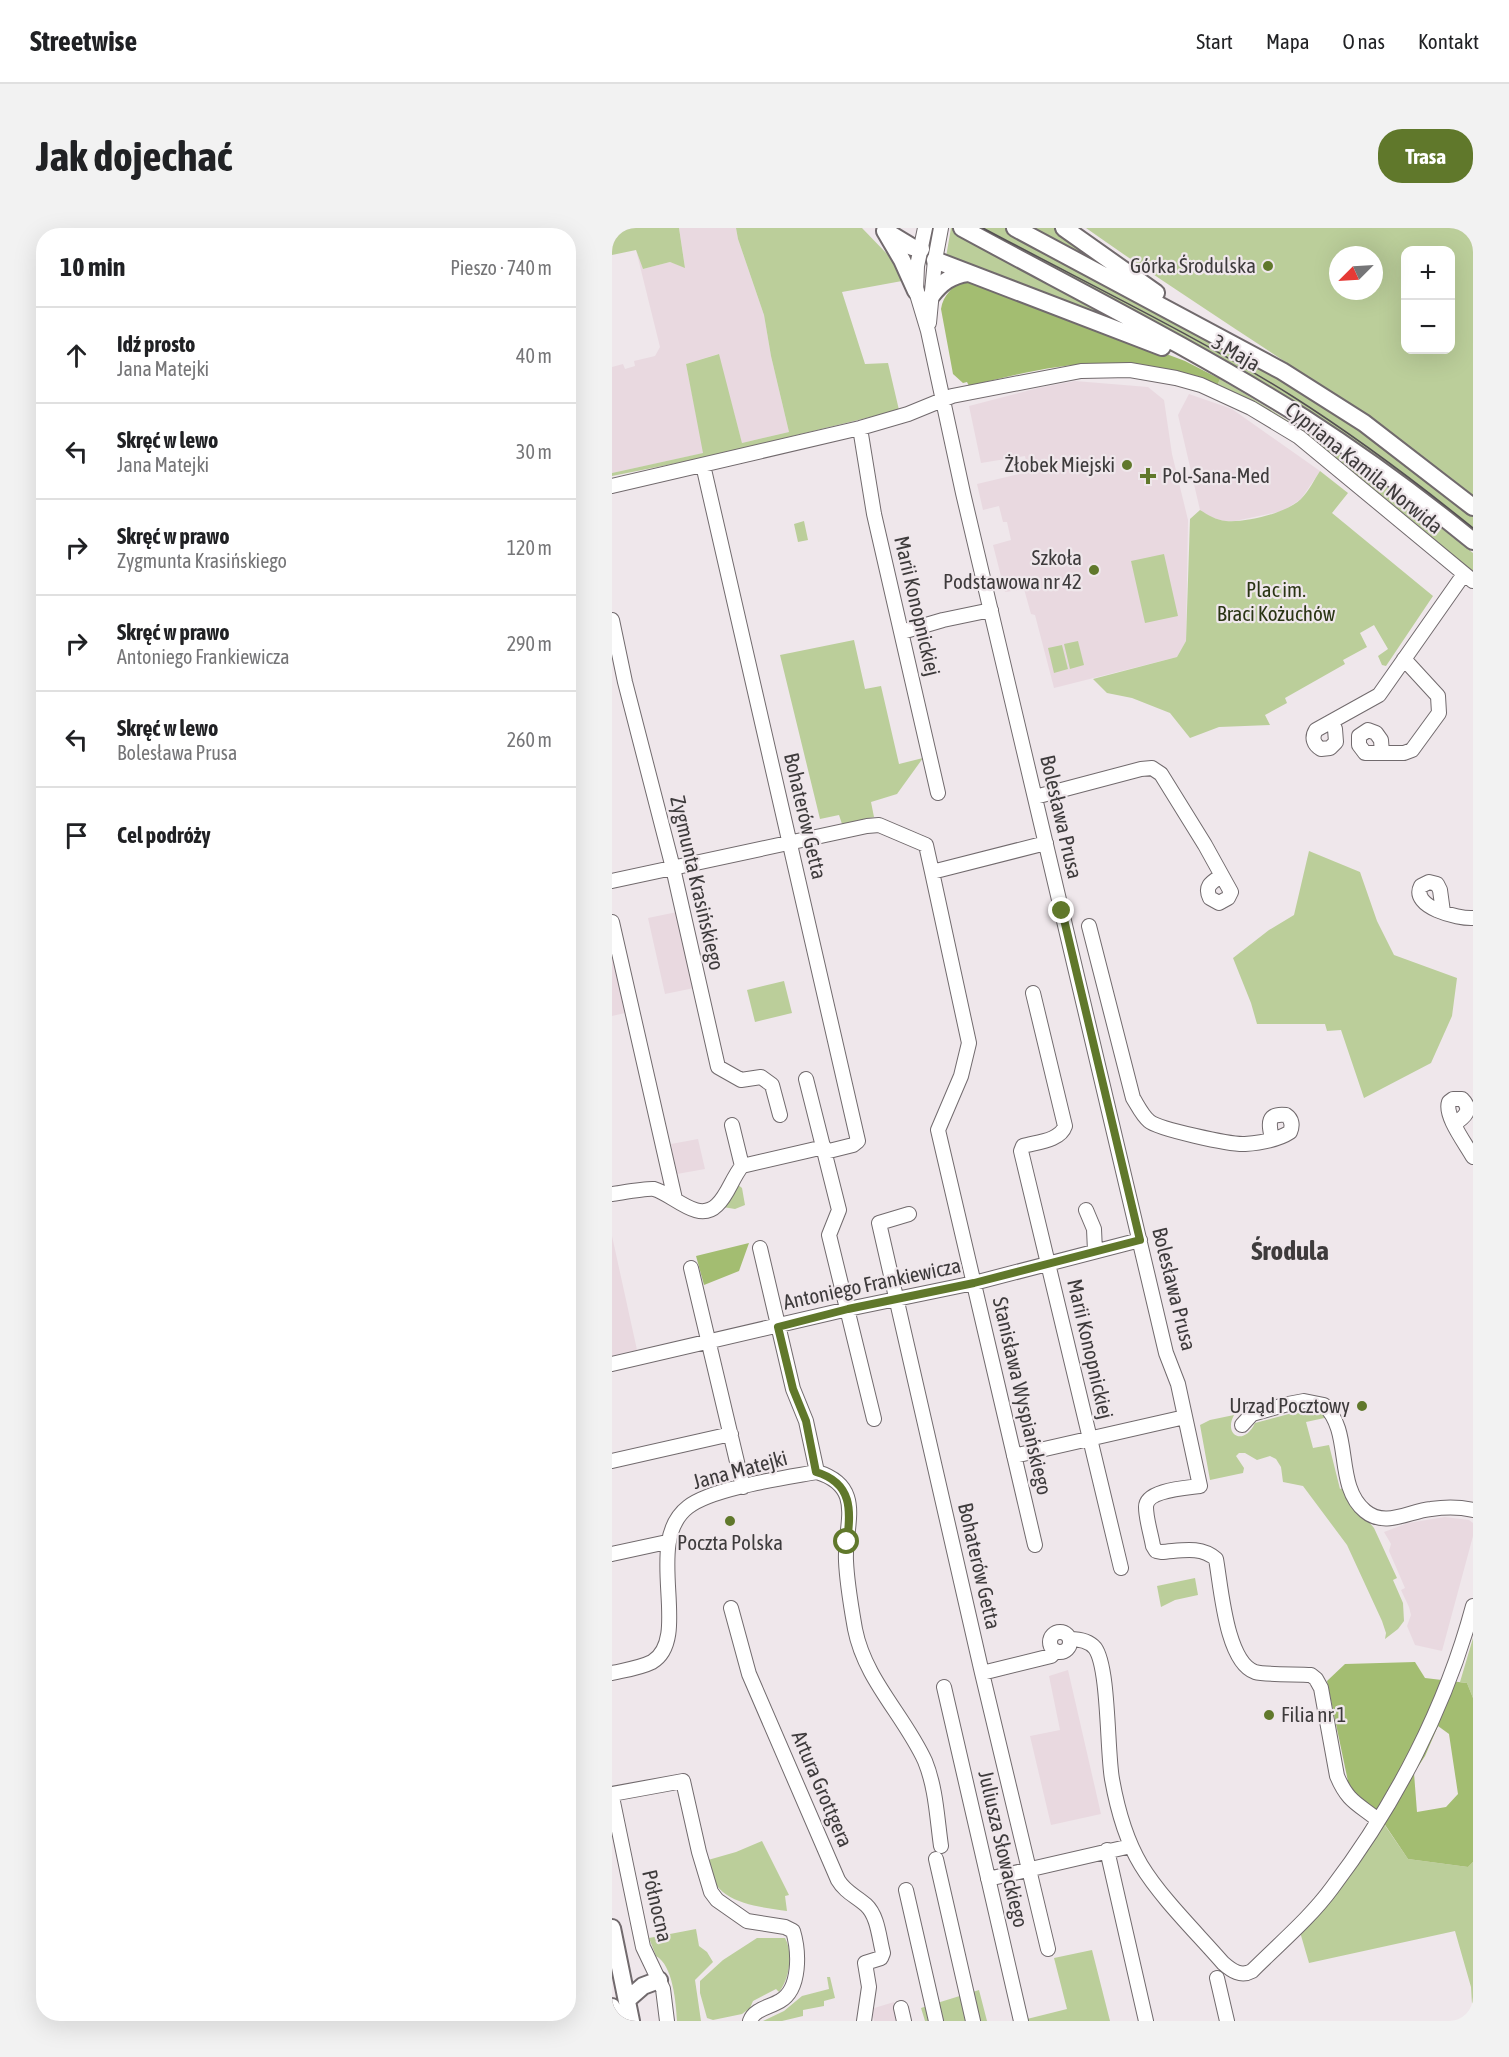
<!DOCTYPE html>
<html lang="pl">
<meta charset="utf-8">
<style>
body{margin:0;font-family:"Asap Condensed",sans-serif;background:#f2f2f2;color:#202124}
.controls{position:absolute;right:18px;top:18px;display:grid;overflow:hidden;border-radius:12px;box-shadow:0 6px 24px #0002}
.controls button{width:54px;height:54px;display:grid;place-items:center;padding:0;border:0;border-bottom:2px solid #e0e0e0;background:#fff;color:#202124;font:30px sans-serif}
.compass{position:absolute;left:717px;top:18px;width:54px;height:54px;border-radius:50%;background:#fff;box-shadow:0 6px 24px #0002;rotate:246deg}
.stop{position:absolute;width:18px;height:18px;margin:-14px;border:4px solid #60782b;border-radius:50%;background:#fff}
.stop.end{background:#60782b;border-color:#fff;box-shadow:0 2px 6px #0008}
.list{margin:0;padding:0;list-style:none}
h2{display:flex;justify-content:space-between;align-items:center;height:78px;margin:0;padding:0 24px;font-size:26px}
h2 small{font-size:20px;font-weight:400;color:#757577}
.list li{display:grid;grid-template-columns:39px 1fr auto;gap:18px;align-items:center;box-sizing:border-box;height:96px;padding:0 24px;border-top:2px solid #e0e0e0}
.list b{display:block;font-size:22px;white-space:nowrap}
.list p{margin:0;font-size:20px;white-space:nowrap;color:#757577}
.list em{font-size:20px;font-style:normal;color:#757577}
.icon{flex:none;width:33px;height:33px;fill:none;stroke:currentColor;stroke-width:2;stroke-linecap:round;stroke-linejoin:round}
.map{position:relative;flex:none;width:861px;height:1793px;overflow:hidden;border-radius:24px}
header{display:flex;align-items:center;gap:36px;box-sizing:border-box;height:84px;padding:0 30px;background:#fff;border-bottom:2px solid #e0e0e0}
header strong{font-size:28px}
nav{display:flex;gap:33px;margin-inline-start:auto;font-size:21px}
.intro{display:flex;align-items:center;justify-content:space-between;box-sizing:border-box;height:144px;padding:0 36px}
h1{margin:0;font-size:42px}
.button{padding:15px 27px;border-radius:24px;background:#60782b;color:#fff;font-size:21px;font-weight:700}
main{display:flex;gap:36px;padding:0 36px}
aside{flex:1;background:#fff;border-radius:24px;box-shadow:0 6px 24px #0002}
.map>svg:first-child{display:block}
</style>
<header>
<strong>Streetwise</strong>
<nav><a>Start</a><a>Mapa</a><a>O nas</a><a>Kontakt</a></nav>
</header>
<div class="intro"><h1>Jak dojechać</h1><a class="button">Trasa</a></div>
<main>
<aside>
<h2>10 min<small>Pieszo · 740 m</small></h2>
<ul class="list">
<li><svg class="icon" aria-label="ahead" viewBox="0 0 24 24"><path d="M12 20V5M6 11l6-6 6 6"/></svg><div><b>Idź prosto</b><p>Jana Matejki</p></div><em>40 m</em></li>
<li><svg class="icon" aria-label="left" viewBox="0 0 24 24"><path d="M17 20v-9H6M10 6l-5 5 5 5"/></svg><div><b>Skręć w lewo</b><p>Jana Matejki</p></div><em>30 m</em></li>
<li><svg class="icon" aria-label="right" viewBox="0 0 24 24"><path d="M7 20v-9h11M14 6l5 5-5 5"/></svg><div><b>Skręć w prawo</b><p>Zygmunta Krasińskiego</p></div><em>120 m</em></li>
<li><svg class="icon" aria-label="right" viewBox="0 0 24 24"><path d="M7 20v-9h11M14 6l5 5-5 5"/></svg><div><b>Skręć w prawo</b><p>Antoniego Frankiewicza</p></div><em>290 m</em></li>
<li><svg class="icon" aria-label="left" viewBox="0 0 24 24"><path d="M17 20v-9H6M10 6l-5 5 5 5"/></svg><div><b>Skręć w lewo</b><p>Bolesława Prusa</p></div><em>260 m</em></li>
<li><svg class="icon" aria-label="arrive" viewBox="0 0 24 24"><path d="M6 21V4h12l-3 4 3 4H6"/></svg><div><b>Cel podróży</b></div></li>
</ul>
</aside>
<div class="map">
<svg width="861" height="1793" viewBox="0 0 861 1793">
<rect width="100%" height="100%" fill="#efe7eb"/>
<path fill="#e9d9e0" d="M67,0h57l2,11 26,76 7,41 18,76 -47,11 -24,-89 -32,10 18,89 -92,20v-106l11,-3 2,5 10,-3 -1,-5 21,-5 5,-9 -24,-97 7,19 27,-7 15,5z
M463,153l73,6 16,13 8,54 16,66 -2,121 -9,16 -123,31 -19,-73 -4,-1 -7,-25 -19,3 -12,-47 18,-5 -4,-18h-4l-4,-16 -16,4 -6,-26 51,-12 -3,-16 -44,7 -12,-57 69,-18z
M577,166l43,15 88,62 -19,28 -18,12 -48,10h-11l-14,-4 -10,-7 -22,-95z
M65,684l17,76 -29,6 -17,-76z
M0,728l13,57 -13,3z
M86,911l7,30 -28,5 -6,-30z
M0,1008l25,114 -25,6z
M833,1289l24,3 4,3v13l-31,115 -27,-6 -8,-19 4,-11 -2,-8 -8,-17 4,-2 -16,-37 2,-7 -7,-12 24,-9z
M456,1442l33,144 -50,11 -21,-89 30,-6 -11,-54z
M282,1774l5,19h-25l-3,-12z"/>
<path fill="#bbce9a" fill-rule="evenodd" d="M0,0h67l6,40 -15,-6 -27,7 -7,-19 -24,5z
M124,0h126l28,29 12,24 -60,11 23,72 23,-1 11,47 -192,47 -95,19v-3l91,-20 -17,-89 33,-10 23,89 47,-11 -18,-76 -7,-41 -26,-76z
M339,0h1l198,109 -204,-80z
M358,0h35l216,114 89,51 163,121v21l-39,-31z
M414,0h30l85,61z
M474,0h387v269c-122,-99 -259,-178 -387,-269zM794,22h44v100h-44zM726,27h36v36h-36z
M608,151c88,52 173,109 253,174v22l-175,-143 -81,-46z
M708,243l28,22 -16,20 101,83 -47,70 -4,-1 -4,-9 10,-7 -14,-24 -14,8 7,14 -24,13 2,4 -60,34 2,5 -22,12 5,10 -51,2 -29,11 -20,-25 -38,-15 -25,-5 -14,-14 84,-22 9,-16 4,-122 10,-9c8,5 16,10 26,11 19,2 61,-8 75,-22 8,-8 13,-19 19,-28z
M192,293l4,19 -10,2 -4,-18z
M552,326l14,62 -33,7 -14,-62z
M242,412l11,49 16,-3 18,78 24,-6 -26,36 -26,8 3,15 -32,7 -3,-9 -19,4 -40,-164z
M466,413l6,24 -14,4 -6,-25z
M450,417l6,24 -14,4 -6,-25z
M697,623l51,21 17,49 17,34 63,23 -5,38 -21,47 -67,35 -23,-68 -14,1 -2,-7h-68l-6,-21 -18,-45 36,-28 25,-15z
M172,753l8,32 -37,9 -8,-32z
M125,956l5,4 3,17 -10,4 -12,-2z
M708,1181l9,8 -23,5 7,26 16,-3 11,44 6,-2 13,23 15,18 23,50 -4,2 10,23 1,18 -6,8 -13,10 1,-6 -4,-12 -35,-76 -44,-59 -20,-4 -2,-15 -5,-8 -6,-3 -13,4 -12,-7h-6l-3,3 8,12 -1,5 -33,7 -10,-55 10,-5 24,-5c-11,20 10,32 21,8l45,-12z
M583,1350l3,17 -23,5 -14,7 -4,-21z
M861,1410v60l-6,-15 -7,-1z
M772,1596l24,35 60,8 5,-5v159l-2,-34 -16,-56 -146,32 -9,-31z
M150,1613l27,54 -4,1 2,15c-33,-5 -77,-8 -79,-51l28,-8z
M84,1701l3,17 8,6 6,10 -18,18 6,41h-24c-1,-18 -4,-56 -21,-65l-7,-18z
M145,1710h28c8,14 5,41 -6,54l-3,-3 -23,12 -3,7 -8,6 -29,6 -6,-2 -7,-25v-12l23,-21z
M480,1722l18,71h-83v-2l40,-10 -13,-51z
M215,1749h3l5,21 -11,3v5l-21,4v6l-21,5h-19l21,-10 18,-15 27,-7z
M367,1762l8,31h-62l-4,-13z"/>
<path fill="#a3bd71" fill-rule="evenodd" d="M352,50l221,83 35,18 -3,7c-28,-6 -56,-16 -85,-20 -55,-8 -110,7 -163,20l-2,-4 -4,1 -10,-9 -12,-65c2,-14 12,-22 23,-31z
M137,1015l-10,28 -35,14 -8,-29z
M803,1434l10,16 42,5 6,15v164l-5,5 -60,-8 -35,-52 -23,-16 -23,-110 18,-17zM826,1498l11,8 9,60 -12,13 -29,5 -3,-39 11,-17z"/>
<g fill="none" stroke-linecap="round" stroke-linejoin="round">
<g stroke="#716a6d" stroke-width="16">
<path id="minor" d="M313,0l-8,38 -1,25 12,40 35,162 203,860 12,31 22,102c-14,2 -54,4 -54,21 0,12 5,27 7,39l3,5 5,1c19,-1 39,-7 55,7 5,27 10,103 39,113 11,3 42,2 56,3l5,4 5,9 16,88c11,26 20,27 41,44
M317,95l6,-63 6,-32
M248,200l14,86 64,279
M91,237l155,676 -5,4 -28,7
M0,258l248,-58 48,-14 44,-18 129,-25 49,-1 46,8 25,7 50,23 48,29 174,144
M0,392l13,62 48,186 45,199 23,13 20,-3 11,8 8,30
M290,404l41,-12 48,-10
M719,494l4,7 1,13 -6,6 -9,1c-7,-4 -10,-11 -5,-19l63,-35 85,-121
M770,525l-1,-13 -5,-7 -8,-3 -9,6v9l6,8h39l8,-3 27,-37 -1,-17 -34,-37
M423,569l106,-28 11,-1 9,6 44,71 26,47 -3,6 -9,5 -9,-5c-6,-12 2,-16 11,-22
M320,644l37,171 -8,33 -23,54 97,415
M0,653l255,-55 12,-1 47,20 6,27 114,-29
M831,684l-3,-22 -3,-6 -8,-2 -8,4c-11,21 37,33 52,32
M0,694l63,277
M477,698l44,172c5,8 9,17 16,23 9,8 82,24 96,23 13,-1 33,-4 45,-12 3,-7 2,-13 -4,-17 -20,-2 -17,9 -14,24
M421,765l32,133c-5,15 -28,16 -42,20l-2,5 100,417
M194,851l33,131 -10,25 45,184
M842,896c11,-7 19,-14 8,-25h-9l-4,3c-5,14 17,42 24,55
M120,897l10,41
M0,966c8,-1 35,-6 42,-5 19,5 44,35 63,16 11,-10 15,-27 25,-39l82,-19
M474,982l8,19 1,22
M297,986l-30,9 103,450 66,276
M148,1020l33,141 13,32 11,51
M79,1040l52,219
M0,1136l236,-55 126,-26 166,-43
M630,1197l10,-11 36,-10 16,-3 20,4c29,27 10,80 41,106 20,17 44,0 66,-2 14,-2 29,-2 42,1
M402,1228l171,-39
M0,1233l119,-27
M0,1326l55,-12
M119,1380l18,66 89,206c7,12 18,16 28,25 12,11 13,33 17,48l-2,5 -16,5 4,24 -5,34
M438 1414a10 10 0 1 1 20 0a10 10 0 1 1-20 0Z
M458,1411c9,0 19,2 25,9 14,19 12,103 17,131 5,28 14,61 29,86 20,33 56,68 82,98 9,8 18,14 29,8 27,-27 58,-53 80,-83 63,-83 114,-181 141,-282
M0,1445c13,-3 28,-5 40,-11 41,-24 -10,-120 36,-155 24,-19 96,-29 129,-35 49,15 27,53 29,89 1,23 5,45 9,68 10,51 49,86 70,132 11,27 12,57 16,85
M370,1445l69,-17 5,-5
M332,1459l77,334
M0,1566l71,-13 16,71 12,40 6,8 30,21 38,6 8,4c6,20 8,58 -13,70 -10,6 -26,8 -30,20
M0,1569l31,150 20,42 4,32
M495,1622l39,171
M324,1631l37,162
M376,1651l143,-33
M294,1662l30,131
M605,1750l10,43
M289,1780l3,13"/>
</g>
<g stroke="#716a6d" stroke-width="20">
<path id="major" d="M350,0c114,62 232,121 342,190 59,38 115,79 169,123
M403,0l267,143 82,52 109,84
M452,0l92,65
M273,3l17,29 14,31
M275,4l25,15 9,2
M323,32l227,87
M319,68c10,-13 20,-21 37,-23
M0,1700l19,93
M15,1772l16,-14 16,-6
M0,1779l3,14"/>
</g>
<use href="#minor" stroke="#fff" stroke-width="14"/>
<use href="#major" stroke="#fff" stroke-width="16"/>
<path stroke="#545052" stroke-width="1.5" d="M371,0c103,55 210,106 309,168 63,40 123,85 181,132"/>
</g>
<g fill="none" stroke-linecap="round" stroke-linejoin="round">
<path stroke="#60782b" stroke-width="8" d="M235,1314c4,-31 6,-59 -31,-70l-10,-51 -13,-32 -15,-62 70,-18 126,-26 166,-43 -78,-329"/>
</g>
<g fill="#60782b" stroke="#efe7eb" stroke-width="2">
<circle cx="656" cy="38" r="6"/>
<circle cx="515" cy="237" r="6"/>
<path d="M533 239h6v6h6v6h-6v6h-6v-6h-6v-6h6z"/>
<circle cx="482" cy="342" r="6"/>
<circle cx="750" cy="1178" r="6"/>
<circle cx="118" cy="1293" r="6"/>
<circle cx="657" cy="1487" r="6"/>
</g>
<g text-anchor="middle" stroke-width="4.5" stroke-linejoin="round" paint-order="stroke">
<g font-size="21" fill="#3e3b3c" stroke="#efe7eb" text-anchor="end">
<text x="644" y="45">Górka Środulska</text>
<text x="503" y="244">Żłobek Miejski</text>
<text x="550" y="255" text-anchor="start">Pol-Sana-Med</text>
<text x="470" y="337">Szkoła<tspan x="470" dy="24">Podstawowa nr 42</tspan></text>
<text x="738" y="1185">Urząd Pocztowy</text>
<text x="118" y="1322" text-anchor="middle">Poczta Polska</text>
<text x="669" y="1494" text-anchor="start">Filia nr 1</text>
</g>
<g font-size="21" fill="#3e3b3c" stroke="#efe7eb">
<text transform="translate(624 125) rotate(30)" y="7">3 Maja</text>
<text transform="translate(752 240) rotate(39)" y="7">Cypriana Kamila Norwida</text>
<text transform="translate(305 378) rotate(77)" y="7">Marii Konopnickiej</text>
<text transform="translate(193 588) rotate(77)" y="7">Bohaterów Getta</text>
<text transform="translate(449 589) rotate(77)" y="7">Bolesława Prusa</text>
<text transform="translate(85 655) rotate(77)" y="7">Zygmunta Krasińskiego</text>
<text transform="translate(260 1056) rotate(-12)" y="7">Antoniego Frankiewicza</text>
<text transform="translate(562 1061) rotate(76)" y="7">Bolesława Prusa</text>
<text transform="translate(478 1121) rotate(77)" y="7">Marii Konopnickiej</text>
<text transform="translate(410 1168) rotate(77)" y="7">Stanisława Wyspiańskiego</text>
<text transform="translate(128 1242) rotate(-15)" y="7">Jana Matejki</text>
<text transform="translate(367 1338) rotate(77)" y="7">Bohaterów Getta</text>
<text transform="translate(210 1561) rotate(67)" y="7">Artura Grottgera</text>
<text transform="translate(391 1621) rotate(77)" y="7">Juliusza Słowackiego</text>
<text transform="translate(45 1678) rotate(77)" y="7">Północna</text>
</g>
<g font-size="21" fill="#2a3514" stroke="#efe7eb">
<text x="664" y="369">Plac im.<tspan x="664" dy="24">Braci Kożuchów</tspan></text>
</g>
<g font-size="27" font-weight="bold" fill="#3e3b3c" stroke="#efe7eb">
<text x="678" y="1032">Środula</text>
</g>
</g>
</svg>
<div class="controls">
<button>+</button>
<button>−</button>
</div>
<svg class="compass" viewBox="-18 -18 36 36"><path d="M0-13l5 13h-10z" fill="#e53935"/><path d="M0 13l5-13h-10z" fill="#757577"/></svg>
<div class="stop" style="left:235px;top:1314px"></div>
<div class="stop end" style="left:450px;top:683px"></div>
</div>
</main>
